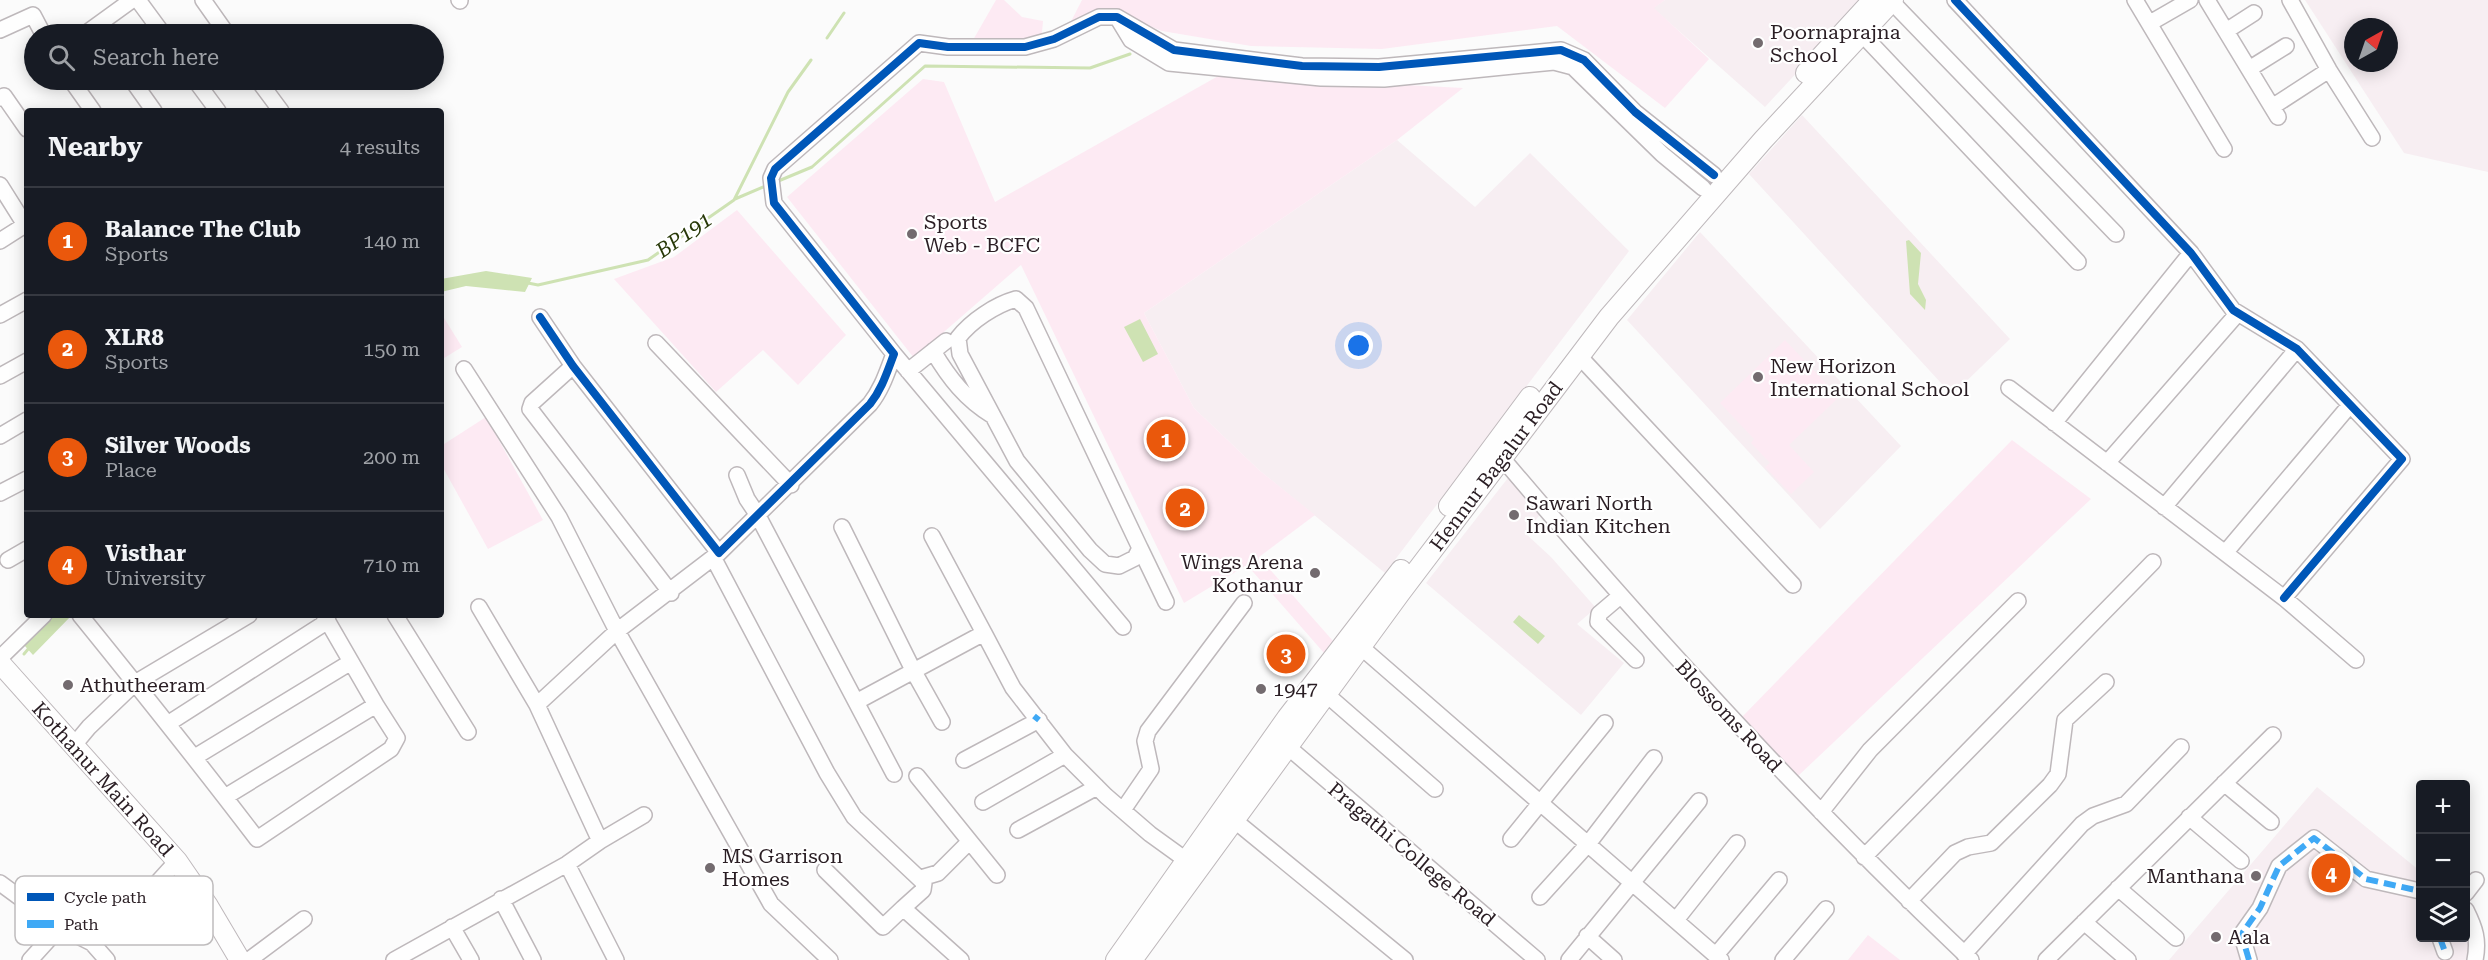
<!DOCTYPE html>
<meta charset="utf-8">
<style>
body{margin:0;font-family:"Roboto Serif",serif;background:#20242c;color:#f1f3f6}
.controls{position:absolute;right:18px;bottom:18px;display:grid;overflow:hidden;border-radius:6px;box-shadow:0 3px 15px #0003}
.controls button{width:54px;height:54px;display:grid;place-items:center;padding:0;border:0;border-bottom:2px solid #363941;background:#171b24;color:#f1f3f6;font:30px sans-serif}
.compass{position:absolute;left:2344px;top:18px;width:54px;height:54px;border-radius:50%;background:#171b24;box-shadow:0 3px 15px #0003;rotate:40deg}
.you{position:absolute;left:1359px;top:346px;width:21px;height:21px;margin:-15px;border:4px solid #fff;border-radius:50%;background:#1a73e8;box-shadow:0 0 0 9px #1a73e833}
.badge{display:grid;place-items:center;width:39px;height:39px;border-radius:50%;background:#ea580c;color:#fff;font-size:20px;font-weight:700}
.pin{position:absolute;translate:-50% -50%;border:3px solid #fff;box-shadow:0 2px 6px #0006}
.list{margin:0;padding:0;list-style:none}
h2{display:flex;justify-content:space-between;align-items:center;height:78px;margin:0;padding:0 24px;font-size:26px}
h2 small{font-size:20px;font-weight:400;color:#9ea1a6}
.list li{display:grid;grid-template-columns:39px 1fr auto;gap:18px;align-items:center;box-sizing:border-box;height:108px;padding:0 24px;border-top:2px solid #363941}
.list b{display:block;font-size:22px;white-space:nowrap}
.list p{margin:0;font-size:20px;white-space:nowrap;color:#9ea1a6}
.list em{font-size:20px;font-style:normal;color:#9ea1a6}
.icon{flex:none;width:33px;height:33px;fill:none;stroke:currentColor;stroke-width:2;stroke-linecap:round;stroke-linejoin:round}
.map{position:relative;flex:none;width:2488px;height:960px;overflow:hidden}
.search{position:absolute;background:#171b24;box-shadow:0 3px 15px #0003;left:24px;top:24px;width:420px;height:66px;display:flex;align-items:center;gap:15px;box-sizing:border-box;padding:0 21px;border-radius:33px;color:#9ea1a6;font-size:22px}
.panel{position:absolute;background:#171b24;box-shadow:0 3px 15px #0003;left:24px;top:108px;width:420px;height:510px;border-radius:6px}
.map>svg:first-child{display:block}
</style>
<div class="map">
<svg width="2488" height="960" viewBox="0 0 2488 960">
<rect width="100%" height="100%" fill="#fbfbfb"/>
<path fill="#f7eef2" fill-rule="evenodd" d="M1665,0h199l-99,107 -112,-99z
M2305,0h183v172l-84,-19zM2353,27h36v36h-36z
M1802,115l208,224 -58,56 -203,-221z
M1397,140l78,67 55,-54 99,98 -244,322 -126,-103 -65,-62 -50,-95z
M1700,232l201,214 -81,83 -193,-209z
M1511,474l32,37 -18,22 26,24 45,51 -19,16 47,39 -43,52 -155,-132z
M2317,787l103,84v67h46v-19l6,41h-303z"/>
<path fill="#fdeaf3" d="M996,0h8l18,17 21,4 -2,22 -72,4z
M1082,0h583l-11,8 55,51 -44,49 -108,-82 -175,23 -131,-3 -89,-15 -47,-19 -51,23z
M1220,75l243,13 -66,52 -253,173 50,95 65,62 56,45 -56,42 74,84 -9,12 -77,-88 -63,38 -163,-338 -107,93 -127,-161 136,-118 21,3 51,120z
M737,210l109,125 -48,50 -35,-35 -47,42 -102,-113 60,-22z
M441,313l21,34 -21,13z
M1785,340l54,57 -50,48 25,27 -23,22 -26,-27 5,-4 -19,-20 3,-4 -34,-36z
M486,417l57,103 -55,29 -47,-85v-18z
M2012,440l79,59 -293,277 -56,-59z
M1868,935l32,25h-52z"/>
<path fill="#cee2b3" d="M1909,240l12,13 -3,31 8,16 -1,10 -15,-16 -4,-53z
M486,271l46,7 -7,14 -59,-6 -25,6v-13z
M1140,319l18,35 -15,8 -19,-35z
M52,615h20l-39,40 -9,-10z
M1519,615l26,21 -7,8 -25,-22z"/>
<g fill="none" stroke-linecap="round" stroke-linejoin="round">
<path stroke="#cee2b3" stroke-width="3" d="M827,38l17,-25
M776,182l36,-15 113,-101 165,2 40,-14
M735,199l33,-14
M528,283l10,2 110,-25 86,-60 54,-108 23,-32
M24,654l5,-6"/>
<g stroke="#beb8bb" stroke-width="18">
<path id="minor" d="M138,0l25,34
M203,0l24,34
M459,0l1,1
M1955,0l236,253 42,57 64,39 105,110 -118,139
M2135,0l89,149
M2207,0l71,117
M2290,0l39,70 43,68
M1892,2l224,232
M1117,17l14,23 38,23 152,15 63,1 170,-17 19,5 89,87 41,34
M2150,23l40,-23
M0,30l33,-15 10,19
M2226,31l28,-18
M1861,33l217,229
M85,34l47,-34
M2249,69l37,-23
M71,80l22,31
M132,80l22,31
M195,80l23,31
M258,80l23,31
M0,98l4,-2 23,33
M2272,107l57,-37
M0,185l27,43
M0,241l25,-16
M1016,299l10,9 114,240 -5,10 -16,8 -14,-2 -15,-14 -73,-89 -57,-107 -2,-16c13,-17 37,-33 58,-39z
M0,315l27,-15
M540,317l33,49 146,187 151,-149c12,-15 17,-32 24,-50l-120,-151 -3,-25 4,-9 144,-126 29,4h77l29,-8 45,-22h18l57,33 128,16 77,1 182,-17 23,10 51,52 79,63
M656,343l135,142
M933,351c16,27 33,49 60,65
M894,354l229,273
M1579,356l214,229
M573,366l-41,37 -2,6 141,184
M464,369l95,148 58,114 102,-78
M908,371l38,-30
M0,376l27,-15
M2009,388l275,210 72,62
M2054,423l137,-170
M0,436l27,-16
M1502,458c148,175 302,344 469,502
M2107,463l131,-150
M737,475l10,24 10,15 137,260
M0,493l27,-14
M2164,507l133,-158
M842,527l72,145 28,50
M1140,548l26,54
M2225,553l125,-148
M714,559l113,214 27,44 70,66 -1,7 -20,18 58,52
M8,560l19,-11
M1619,597l-20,17 -1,8 38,38
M80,615c60,74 119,148 177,224l134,-90 6,-11 -21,-33 -151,92
M324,615l52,90
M395,615l73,117
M984,633l29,55 52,67 41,41 44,38 36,26
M1361,647l360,313
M0,658l44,-43
M1326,694l109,95
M856,702l128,-69 -52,-97
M537,705l80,-74 154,273 59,56
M169,723l159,-102
M74,745l15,-18 46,-44 114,-68
M1288,747l249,213
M195,757l156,-95
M964,760l75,-40
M917,776l80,99
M2224,783l47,39
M983,802l82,-47
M1123,810l28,-41 -6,-28 3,-10 96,-128
M1821,812l49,-62 148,-149
M2189,817l52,44
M1234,820l171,140
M1018,830l79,-43
M1511,839l94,-116
M600,841l44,-26
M1864,857l289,-295
M567,864l49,96
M825,870l58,57 20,-19
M921,878l17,-5 31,-31
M0,883l60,44 32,16 15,17
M2118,888l58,50
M2466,893l10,-13
M146,895l31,-34
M1540,897l48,-53 66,-86
M501,899l32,61
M1909,901l46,-48 13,-6 23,-4 59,-58 8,-11 7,-54 41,-38
M2466,910c9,18 13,30 9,50
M1676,920l61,-77
M2084,922l44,38
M452,927l19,33
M1587,936l27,24
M2440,938l5,14
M1964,954l118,-130 11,-8 33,-12 55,-57
M1716,955l63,-75
M30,960l30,-33
M249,960l55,-41
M394,960l173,-96 33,-23 -63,-136 -58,-98
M1569,960l130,-159
M1783,960l43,-51
M2046,960l227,-225
M2249,960l-7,-24 1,-4 17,-24 19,-42 35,-28 52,41 54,12"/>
</g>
<g stroke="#beb8bb" stroke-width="22">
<path id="major" d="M1806,73l67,-73
M1449,506l81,-109
M0,663l177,198 31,45 32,54
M1116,960l171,-242 114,-148
M1132,960l268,-367 209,-276 154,-177 130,-140"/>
</g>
<use href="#minor" stroke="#fefefe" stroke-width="15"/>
<use href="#major" stroke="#fefefe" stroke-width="20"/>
<path stroke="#3fa9f5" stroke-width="6" stroke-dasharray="12 6" stroke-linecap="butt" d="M1034,716l5,4
M2440,938l5,14
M2249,960l-7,-24 1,-4 17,-24 19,-42 35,-28 52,41 54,12"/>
<g stroke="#fff" stroke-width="11">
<path id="cycleway" d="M1955,0l236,253 42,57 64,39 105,110 -118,139
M540,317l33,49 146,187 151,-149c12,-15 17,-32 24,-50l-120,-151 -3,-25 4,-9 144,-126 29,4h77l29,-8 45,-22h18l57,33 128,16 77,1 182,-17 23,10 51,52 79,63"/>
</g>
<use href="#cycleway" stroke="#0057b8" stroke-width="8"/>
</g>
<g fill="#736b6f" stroke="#fff" stroke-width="2">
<circle cx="1758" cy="43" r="6"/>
<circle cx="912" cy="234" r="6"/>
<circle cx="1758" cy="377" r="6"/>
<circle cx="1514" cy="515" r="6"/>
<circle cx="1315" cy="573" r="6"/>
<circle cx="68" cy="685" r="6"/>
<circle cx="1261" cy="689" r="6"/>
<circle cx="710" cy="868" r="6"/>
<circle cx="2256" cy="876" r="6"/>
<circle cx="2216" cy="937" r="6"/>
</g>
<g text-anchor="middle" stroke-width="4.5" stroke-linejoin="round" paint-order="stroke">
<g font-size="20" fill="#2a1e24" stroke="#fff" text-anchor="start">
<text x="1770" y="39">Poornaprajna<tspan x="1770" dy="23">School</tspan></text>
<text x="924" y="229">Sports<tspan x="924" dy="23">Web - BCFC</tspan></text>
<text x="1770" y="373">New Horizon<tspan x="1770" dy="23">International School</tspan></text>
<text x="1526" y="510">Sawari North<tspan x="1526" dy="23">Indian Kitchen</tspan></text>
<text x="1303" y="569" text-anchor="end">Wings Arena<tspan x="1303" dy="23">Kothanur</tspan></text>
<text x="80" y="692">Athutheeram</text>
<text x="1273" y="696">1947</text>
<text x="722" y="863">MS Garrison<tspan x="722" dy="23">Homes</tspan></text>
<text x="2244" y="883" text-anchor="end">Manthana</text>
<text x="2228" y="944">Aala</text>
</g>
<g font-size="20" fill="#2a1e24" stroke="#fff">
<text transform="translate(1496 466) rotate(-53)" y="7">Hennur Bagalur Road</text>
<text transform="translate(1729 716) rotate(47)" y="7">Blossoms Road</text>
<text transform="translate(103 779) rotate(48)" y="7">Kothanur Main Road</text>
<text transform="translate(1412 854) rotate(40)" y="7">Pragathi College Road</text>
</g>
<g font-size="21" font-style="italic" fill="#283908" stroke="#fff">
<text transform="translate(684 235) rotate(-35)" y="7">BP191</text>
</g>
</g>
<rect x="15" y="876" width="198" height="69" rx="9" fill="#fff" stroke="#bfbcbd" stroke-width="1.5"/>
<rect x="27" y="893" width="27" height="8" fill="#0057b8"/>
<rect x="27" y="920" width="27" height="8" fill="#3fa9f5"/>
<g font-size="16" fill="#2a1e24">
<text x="64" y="903">Cycle path</text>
<text x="64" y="930">Path</text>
</g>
</svg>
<div class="controls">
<button>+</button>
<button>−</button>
<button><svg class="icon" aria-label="layers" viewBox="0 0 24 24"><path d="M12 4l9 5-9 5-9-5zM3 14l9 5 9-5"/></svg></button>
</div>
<svg class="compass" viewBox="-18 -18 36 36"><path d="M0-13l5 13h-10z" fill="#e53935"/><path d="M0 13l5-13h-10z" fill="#9ea1a6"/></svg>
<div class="you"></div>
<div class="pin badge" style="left:1166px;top:439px">1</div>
<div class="pin badge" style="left:1185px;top:508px">2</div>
<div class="pin badge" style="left:1286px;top:654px">3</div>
<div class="pin badge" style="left:2331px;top:873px">4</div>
<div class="search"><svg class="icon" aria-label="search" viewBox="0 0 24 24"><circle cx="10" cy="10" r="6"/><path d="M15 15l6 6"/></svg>Search here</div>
<section class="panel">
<h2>Nearby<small>4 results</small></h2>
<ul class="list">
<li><span class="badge">1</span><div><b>Balance The Club</b><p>Sports</p></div><em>140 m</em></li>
<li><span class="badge">2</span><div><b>XLR8</b><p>Sports</p></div><em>150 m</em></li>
<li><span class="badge">3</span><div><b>Silver Woods</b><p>Place</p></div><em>200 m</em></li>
<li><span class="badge">4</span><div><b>Visthar</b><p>University</p></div><em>710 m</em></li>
</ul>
</section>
</div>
